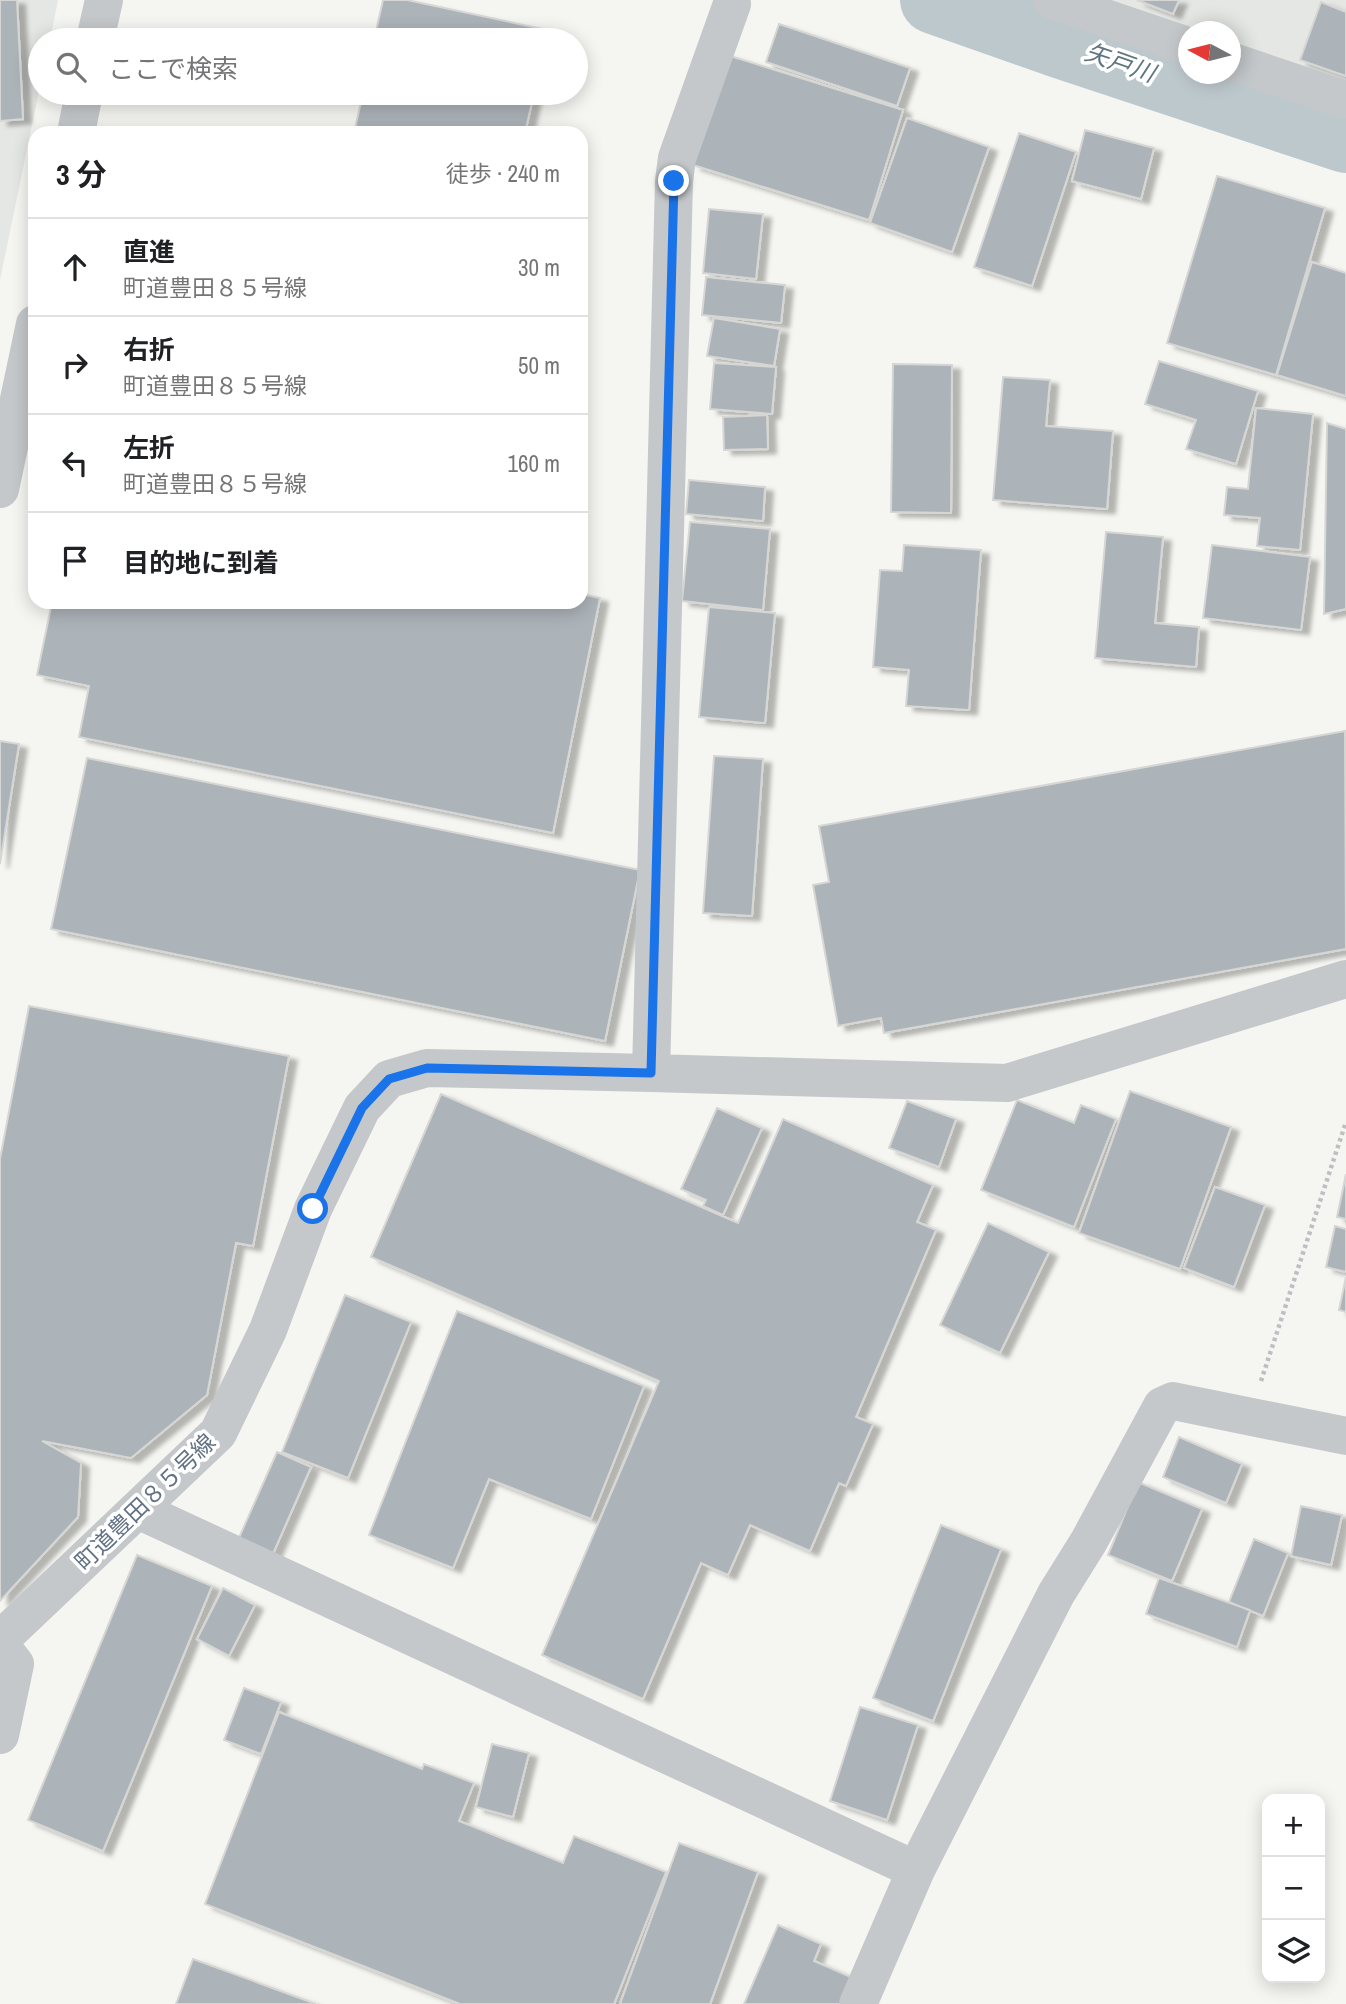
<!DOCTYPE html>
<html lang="ja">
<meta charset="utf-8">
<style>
body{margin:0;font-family:"Archivo Narrow","Noto Sans JP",sans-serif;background:#f2f2f2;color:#202124}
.controls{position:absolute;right:21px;bottom:21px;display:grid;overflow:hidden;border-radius:14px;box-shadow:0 4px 18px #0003}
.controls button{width:63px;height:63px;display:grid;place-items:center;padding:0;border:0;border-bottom:2px solid #e0e0e0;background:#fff;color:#202124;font:35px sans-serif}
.compass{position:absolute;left:1178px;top:21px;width:63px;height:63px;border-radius:50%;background:#fff;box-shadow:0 4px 18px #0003;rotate:277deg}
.stop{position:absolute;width:21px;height:21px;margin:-16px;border:5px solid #1a73e8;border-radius:50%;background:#fff}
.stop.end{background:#1a73e8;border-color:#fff;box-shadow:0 2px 7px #0008}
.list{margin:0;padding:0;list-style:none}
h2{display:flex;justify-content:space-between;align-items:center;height:91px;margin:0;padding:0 28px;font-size:30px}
h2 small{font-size:23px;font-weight:400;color:#757577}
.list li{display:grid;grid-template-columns:46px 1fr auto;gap:21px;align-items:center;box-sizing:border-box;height:98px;padding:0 28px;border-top:2px solid #e0e0e0}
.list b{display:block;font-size:26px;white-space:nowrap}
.list p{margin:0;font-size:23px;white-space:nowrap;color:#757577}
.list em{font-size:23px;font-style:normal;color:#757577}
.icon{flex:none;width:38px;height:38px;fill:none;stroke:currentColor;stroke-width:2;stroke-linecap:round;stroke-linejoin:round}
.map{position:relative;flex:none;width:1346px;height:2004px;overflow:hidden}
.search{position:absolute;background:#fff;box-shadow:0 4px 18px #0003;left:28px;top:28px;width:560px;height:77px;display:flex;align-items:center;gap:18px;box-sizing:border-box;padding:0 24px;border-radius:38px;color:#757577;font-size:26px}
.panel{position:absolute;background:#fff;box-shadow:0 4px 18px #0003;left:28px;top:126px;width:560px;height:483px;border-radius:21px}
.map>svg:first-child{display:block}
</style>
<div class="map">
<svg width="1346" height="2004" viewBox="0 0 1346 2004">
<defs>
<filter id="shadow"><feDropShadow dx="8" dy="4.5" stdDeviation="2" flood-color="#0004"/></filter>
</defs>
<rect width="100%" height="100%" fill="#f5f5f1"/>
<path fill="#e5e7e4" d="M0,0h58l-8,40h-10v46l-40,194z
M1105,0h241v81l-115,-39 -1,-10 -31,-1z"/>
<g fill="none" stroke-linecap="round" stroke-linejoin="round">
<path stroke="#bdc8cd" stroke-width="12" d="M1062,45l13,-32"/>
<path stroke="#bdc8cd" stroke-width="68" d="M934,0l128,45 284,94"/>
</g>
<path fill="#acb3b9" stroke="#d6d6d4" stroke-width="2" filter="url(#shadow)" d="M0,0h17l6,119 -23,2z
M383,0h24l140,30 -2,10h-171z
M1137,0h42l-6,14z
M1321,2l25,10v64l-46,-16z
M779,24l131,44 -13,38 -131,-44z
M727,55l176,55 -34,110 -176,-55z
M363,93h171l-9,40h-171z
M907,118l82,29 -37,105 -82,-29z
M1085,130l69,18 -13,51 -69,-18z
M1019,133l57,19 -44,134 -58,-19z
M1217,176l108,32 -49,167 -109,-32z
M709,209l54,5 -7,65 -53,-6z
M1312,262l34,11v123l-69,-21z
M706,277l79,8 -4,38 -79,-8z
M714,318l66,11 -6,37 -67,-10z
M1159,361l99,30 -22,73 -50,-15 10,-29 -51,-16z
M714,363l62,4 -4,47 -62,-5z
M893,364l59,1 -1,148 -60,-1z
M1003,377l47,3 -4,46 67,5 -6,78 -114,-9z
M1256,408l57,6 -13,136 -43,-4 3,-28 -36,-3 3,-28 21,2z
M767,415l1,34 -44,1 -1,-33z
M1327,423l19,6v180l-22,5z
M689,480l76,7 -2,34 -77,-7z
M690,522l80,7 -7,81 -81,-9z
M1106,532l57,5 -8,86 44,4 -3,40 -101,-9z
M904,545l77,5 -12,160 -63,-4 3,-36 -36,-3 7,-97 22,1z
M1212,545l98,12 -9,73 -98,-12z
M581,594l19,4 -47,235 -474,-96 10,-51 -52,-11 15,-73h529z
M709,607l66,6 -10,110 -66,-6z
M1345,731l1,218 -462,84 -3,-15 -43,8 -25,-141 16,-3 -10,-56z
M0,741l19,3 -19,120z
M714,756l49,3 -11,157 -49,-3z
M87,758l553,112 -35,171 -554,-112z
M29,1006l260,50 -36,190 -17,-3 -29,152 -76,63 -89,-17 39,22 -3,54 -78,84v-442z
M1130,1091l101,36 -51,142 -101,-36z
M441,1094l297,129 45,-104 150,66 -16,37 19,8 -80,187 17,7 -27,62 -7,-3 -29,68 -60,-26 -22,50 -27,-12 -58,136 -101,-44 117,-274 -288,-124z
M1017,1100l57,23 7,-18 35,14 -42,108 -93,-37z
M907,1101l49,18 -17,48 -50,-19z
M717,1108l45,20 -39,87 -20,-9 3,-6 -25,-11z
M1346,1174v45l-9,-2z
M1215,1187l50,18 -31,82 -50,-19z
M988,1223l61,29 -49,101 -60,-28z
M1335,1226l11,3v43l-20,-5z
M1346,1277v35l-7,-2z
M345,1295l66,27 -63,156 -66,-26z
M457,1311l187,75 -53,133 -102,-40 -36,89 -84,-33z
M1179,1437l63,27 -16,39 -63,-26z
M277,1452l34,15 -39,89 -34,-16z
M1138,1482l64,27 -30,72 -64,-26z
M1301,1506l41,9 -11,50 -40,-9z
M941,1525l60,24 -68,172 -60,-23z
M1254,1539l34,14 -25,63 -34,-14z
M137,1555l75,31 -109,265 -75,-31z
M1159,1578l91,32 -13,37 -91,-33z
M223,1588l32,17 -26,51 -32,-17z
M244,1688l37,14 -20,52 -37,-14z
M860,1707l58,18 -31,95 -57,-19z
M279,1712l143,57 2,-5 50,19 -15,38 104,42 11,-27 92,36 -52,132h-154l-255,-100z
M492,1744l37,9 -16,64 -37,-10z
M679,1843l79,29 -48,132h-90z
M778,1925l43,19 -7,17 39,17 -11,26h-98z
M193,1959l123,45h-140z"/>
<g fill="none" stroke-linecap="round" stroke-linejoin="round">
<path stroke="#bebfc2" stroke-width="4.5" stroke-dasharray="3.5 3.5" stroke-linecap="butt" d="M1261,1381l85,-259"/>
<path stroke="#c4c8cb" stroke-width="38" d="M1052,0l136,46
M1230,61l116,39
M651,1073l356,10 339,-104
M138,1510l778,360
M0,1640l218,-207 50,-103 45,-121 49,-101 27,-29 38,-11 224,5 23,-892 3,-23 55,-154
M0,1645l15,19 -15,71
M858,2004l58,-134 140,-276 33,-53 73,-135 11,-5 173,35"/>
<path stroke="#c4c8cb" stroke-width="38" d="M95,40l9,-40
M76,133l8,-40
M0,489l35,-165"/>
</g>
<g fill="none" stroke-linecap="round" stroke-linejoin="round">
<path stroke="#1a73e8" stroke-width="9" d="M313,1209l49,-101 27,-29 38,-11 224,5 23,-892"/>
</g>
<g text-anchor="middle" stroke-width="7" stroke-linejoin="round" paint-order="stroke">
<g font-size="23" fill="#627284" stroke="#fff">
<text transform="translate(145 1502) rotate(-44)" y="8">町道豊田８５号線</text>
</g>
<g font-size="24" font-style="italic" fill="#5d7581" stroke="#fff">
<text transform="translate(1120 63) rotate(19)" y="8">矢戸川</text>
</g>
</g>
</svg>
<div class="controls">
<button>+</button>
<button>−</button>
<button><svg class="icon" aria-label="layers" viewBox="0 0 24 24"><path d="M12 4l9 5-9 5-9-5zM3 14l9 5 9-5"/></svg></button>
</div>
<svg class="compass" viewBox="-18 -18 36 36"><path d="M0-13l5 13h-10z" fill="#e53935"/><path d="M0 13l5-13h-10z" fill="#757577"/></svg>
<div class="stop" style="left:313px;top:1209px"></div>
<div class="stop end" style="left:674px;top:181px"></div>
<div class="search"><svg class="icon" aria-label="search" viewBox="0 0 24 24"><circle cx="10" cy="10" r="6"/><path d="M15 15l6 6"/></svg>ここで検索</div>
<section class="panel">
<h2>3 分<small>徒歩 · 240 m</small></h2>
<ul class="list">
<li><svg class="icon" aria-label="ahead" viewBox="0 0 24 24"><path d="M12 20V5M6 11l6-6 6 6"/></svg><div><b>直進</b><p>町道豊田８５号線</p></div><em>30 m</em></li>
<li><svg class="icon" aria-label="right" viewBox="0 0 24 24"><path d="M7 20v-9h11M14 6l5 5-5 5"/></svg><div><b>右折</b><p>町道豊田８５号線</p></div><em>50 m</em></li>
<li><svg class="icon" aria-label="left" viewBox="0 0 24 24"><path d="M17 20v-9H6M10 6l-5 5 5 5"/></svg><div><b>左折</b><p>町道豊田８５号線</p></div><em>160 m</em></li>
<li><svg class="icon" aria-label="arrive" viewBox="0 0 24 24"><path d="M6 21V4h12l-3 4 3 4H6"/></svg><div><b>目的地に到着</b></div></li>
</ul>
</section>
</div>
